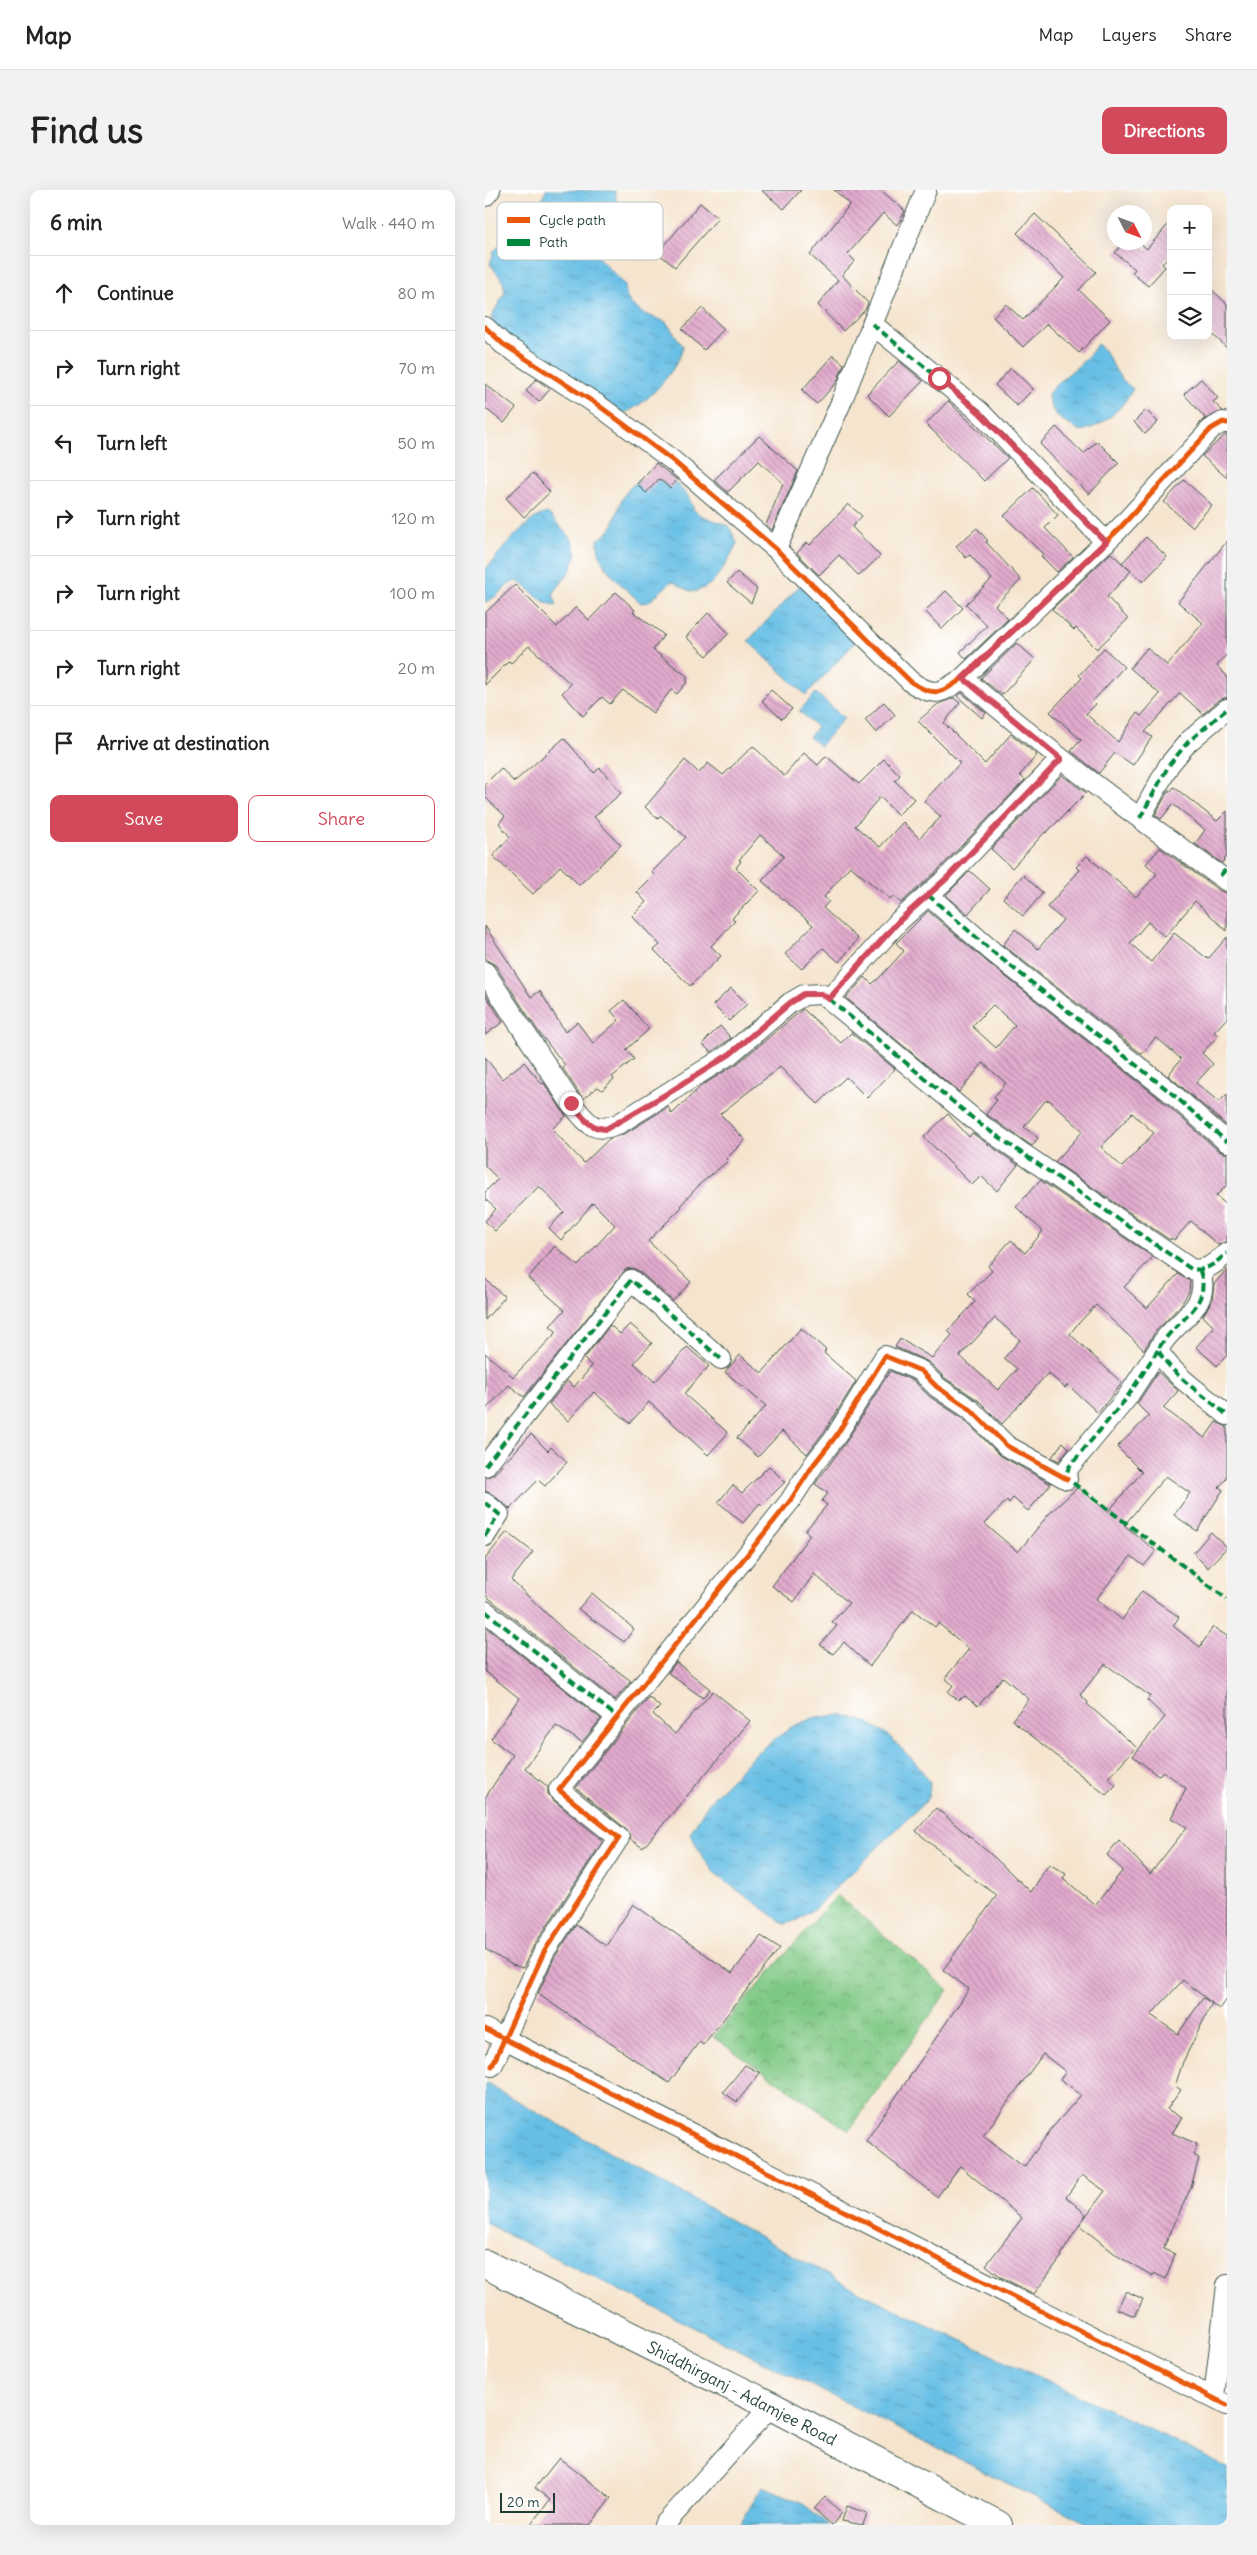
<!DOCTYPE html>
<meta charset="utf-8">
<style>
body{margin:0;font-family:Delius,sans-serif;background:#f2f2f2;color:#222}
.controls{position:absolute;right:15px;top:15px;display:grid;overflow:hidden;border-radius:10px;box-shadow:0 5px 20px #0002}
.controls button{width:45px;height:45px;display:grid;place-items:center;padding:0;border:0;border-bottom:1px solid #e0e0e0;background:#fff;color:#222;font:25px sans-serif}
.compass{position:absolute;left:622px;top:15px;width:45px;height:45px;border-radius:50%;background:#fff;box-shadow:0 5px 20px #0002;rotate:132deg}
.scale{position:absolute;left:15px;bottom:12px;width:55px;box-sizing:border-box;padding-left:5px;border:2px solid #1f3d34;border-top:0;font-size:14px;line-height:18px;white-space:nowrap;color:#1f3d34;-webkit-text-stroke:4px #fff;paint-order:stroke}
.stop{position:absolute;width:15px;height:15px;margin:-11px;border:4px solid #d1495b;border-radius:50%;background:#fff}
.stop.end{background:#d1495b;border-color:#fff;box-shadow:0 1px 5px #0008}
.list{margin:0;padding:0;list-style:none}
h2{display:flex;justify-content:space-between;align-items:center;height:65px;margin:0;padding:0 20px;font-size:21px}
h2 small{font-size:16px;font-weight:400;color:#767676}
.list li{display:grid;grid-template-columns:32px 1fr auto;gap:15px;align-items:center;box-sizing:border-box;height:75px;padding:0 20px;border-top:1px solid #e0e0e0}
.list b{display:block;font-size:19px;white-space:nowrap}
.list em{font-size:16px;font-style:normal;color:#767676}
.actions{display:flex;gap:10px;padding:15px 20px}
.actions a{flex:1;padding:11px 0;border:1px solid #d1495b;border-radius:10px;text-align:center;font-size:18px;color:#d1495b}
.actions .main{background:#d1495b;color:#fff}
.icon{flex:none;width:28px;height:28px;fill:none;stroke:currentColor;stroke-width:2;stroke-linecap:round;stroke-linejoin:round}
.map{position:relative;flex:none;width:742px;height:2335px;overflow:hidden;border-radius:10px}
header{display:flex;align-items:center;gap:30px;box-sizing:border-box;height:70px;padding:0 25px;background:#fff;border-bottom:1px solid #e0e0e0}
header strong{font-size:24px}
nav{display:flex;gap:28px;margin-inline-start:auto;font-size:18px}
.intro{display:flex;align-items:center;justify-content:space-between;box-sizing:border-box;height:120px;padding:0 30px}
h1{margin:0;font-size:35px}
.button{padding:12px 22px;border-radius:10px;background:#d1495b;color:#fff;font-size:18px;font-weight:700}
main{display:flex;gap:30px;padding:0 30px}
aside{flex:1;background:#fff;border-radius:10px;box-shadow:0 5px 20px #0002}
.map>svg:first-child{display:block}
</style>
<header>
<strong>Map</strong>
<nav><a>Map</a><a>Layers</a><a>Share</a></nav>
</header>
<div class="intro"><h1>Find us</h1><a class="button">Directions</a></div>
<main>
<aside>
<h2>6 min<small>Walk · 440 m</small></h2>
<ul class="list">
<li><svg class="icon" aria-label="ahead" viewBox="0 0 24 24"><path d="M12 20V5M6 11l6-6 6 6"/></svg><div><b>Continue</b></div><em>80 m</em></li>
<li><svg class="icon" aria-label="right" viewBox="0 0 24 24"><path d="M7 20v-9h11M14 6l5 5-5 5"/></svg><div><b>Turn right</b></div><em>70 m</em></li>
<li><svg class="icon" aria-label="left" viewBox="0 0 24 24"><path d="M17 20v-9H6M10 6l-5 5 5 5"/></svg><div><b>Turn left</b></div><em>50 m</em></li>
<li><svg class="icon" aria-label="right" viewBox="0 0 24 24"><path d="M7 20v-9h11M14 6l5 5-5 5"/></svg><div><b>Turn right</b></div><em>120 m</em></li>
<li><svg class="icon" aria-label="right" viewBox="0 0 24 24"><path d="M7 20v-9h11M14 6l5 5-5 5"/></svg><div><b>Turn right</b></div><em>100 m</em></li>
<li><svg class="icon" aria-label="right" viewBox="0 0 24 24"><path d="M7 20v-9h11M14 6l5 5-5 5"/></svg><div><b>Turn right</b></div><em>20 m</em></li>
<li><svg class="icon" aria-label="arrive" viewBox="0 0 24 24"><path d="M6 21V4h12l-3 4 3 4H6"/></svg><div><b>Arrive at destination</b></div></li>
</ul>
<div class="actions"><a class="main">Save</a><a>Share</a></div>
</aside>
<div class="map">
<svg width="742" height="2335" viewBox="0 0 742 2335">
<defs>
<pattern id="park-crowns" width="20" height="18" patternUnits="userSpaceOnUse" patternTransform="scale(1.25)"><rect width="20" height="18" fill="#80c985"/><path d="M2 6a3 3 0 1 1 6 0M12 15a3 3 0 1 1 6 0" fill="none" stroke="#68a46e"/></pattern>
<pattern id="water-ripples" width="26" height="14" patternUnits="userSpaceOnUse" patternTransform="scale(1.25)"><rect width="26" height="14" fill="#68bfe5"/><path d="M2 4q2-2 4 0t4 0M15 11q2-2 4 0t4 0" fill="none" stroke="#559cba"/></pattern>
<pattern id="building-back-hatch" width="6" height="6" patternUnits="userSpaceOnUse" patternTransform="scale(1.25)"><rect width="6" height="6" fill="#e3abce"/><path d="M-1 5l2 2M0 0l6 6M5-1l2 2" fill="none" stroke="#b78ca8"/></pattern>
</defs>
<rect width="100%" height="100%" fill="#fff"/>
<filter id="ink" filterUnits="userSpaceOnUse"><feTurbulence type="fractalNoise" baseFrequency=".02" numOctaves="2"/><feDisplacementMap in="SourceGraphic" scale="10" xChannelSelector="R" yChannelSelector="G"/><feConvolveMatrix kernelMatrix="1 2 1 2 8 2 1 2 1" color-interpolation-filters="sRGB"/></filter>
<filter id="wash" filterUnits="userSpaceOnUse"><feTurbulence type="fractalNoise" baseFrequency=".0096" numOctaves="4" result="noise"/><feDisplacementMap in="SourceGraphic" scale="20" xChannelSelector="R" yChannelSelector="G"/><feGaussianBlur stdDeviation="1.12" result="paint"/><feColorMatrix in="noise" values="0 0 0 0 0 0 0 0 0 0 0 0 0 0 0 0 0 1.4 0 .05"/><feComposite in="paint" operator="in"/></filter>
<g filter="url(#wash)">
<rect width="100%" height="100%" fill="#f5e4ce"/>
<path fill="url(#park-crowns)" stroke="#50835c" d="M352,1705l111,95 -99,141 -136,-94z"/>
<path fill="url(#water-ripples)" stroke="#447e8c" d="M61,0l69,1c4,15 1,35 -7,48 -4,7 -8,10 -10,18l27,28 1,11 5,8 11,9 24,9 17,24c-3,22 -39,62 -60,67l-128,-86 -4,-9 14,-26 -2,-11 -13,-17 4,-13 13,-12h7l21,17 6,-3 8,-11 3,-8c-17,-26 -16,-16 -6,-44z
M612,154c12,8 15,23 24,34 3,4 8,8 12,11 -12,21 -29,37 -52,42 -18,-9 -31,-16 -33,-37 15,-20 38,-29 49,-50z
M161,287l28,4 14,15 6,14 6,5 29,11 8,17c-8,16 -21,43 -40,48 -9,2 -17,-6 -25,-10l-23,21 -8,1c-19,-18 -45,-36 -43,-64 19,-7 17,-30 27,-45 6,-9 13,-13 21,-17z
M63,323l24,27 5,14 -7,17 -17,23 4,11c-19,-1 -25,-17 -41,-24 -13,5 -18,17 -31,21v-32c14,-16 43,-55 63,-57z
M318,392l58,54 -55,59 -58,-54z
M331,503l28,25 -24,28 -11,-9 8,-10 -18,-16z
M358,1525l26,8 19,12 29,29 13,18 -1,16 -113,109 -18,13 -13,4 -69,-49 -13,-17 -13,-25 19,-31 47,-49 37,-27 23,-9z
M0,1893l374,209 318,150 50,26v57h-136l-606,-302z
M277,2296l39,16 28,23h-89z"/>
<g id="blocks">
<path fill="url(#building-back-hatch)" fill-rule="evenodd" d="M276,0h40l-17,19z
M349,0h47l24,21 -8,14 -14,-12 -35,41 7,7 -13,14 26,28 -3,7 -22,21 -25,-26 20,-25 -28,-25 40,-51z
M215,13l18,15 -43,49 -17,-14z
M550,24l61,58 -17,18 31,30 -31,33 -32,-29 -24,23 -30,-30 13,-13 17,16 41,-42 -47,-45z
M686,31v32l-9,11 3,3 -17,19 -16,-13 3,-4 -20,-16 9,-11h15l8,7z
M723,96l19,18v44l-19,-18z
M217,118l22,21 -20,21 -22,-21z
M348,165l11,9 -7,18 -20,22 -15,-14z
M414,171l24,20 -34,35 -22,-22z
M526,178l22,21 -16,17 -22,-21z
M51,189l14,10 -11,13 -13,-11z
M716,189l17,19 -5,4 10,9 -18,8 -8,7 8,-8 -21,-24z
M0,194l31,24 -12,15 -19,-15z
M463,211l60,57 -24,23 -58,-57z
M661,220l12,12 -13,12 -11,-12z
M571,237l28,27 13,-13 22,22 -30,31 -49,-50z
M740,245h2v43l-25,-22z
M274,246l39,35 -26,59 -6,-5 17,-42 -24,-22 -31,31 -14,-12z
M171,273l21,17 -7,8 -11,-9 -13,14 -9,-9z
M48,283l17,19 -26,25 -18,-19z
M699,290l28,25 -20,22 -28,-25z
M548,298l25,27 -13,13 28,29 -16,15 -16,-16 2,-2 -39,-38z
M363,314l14,12 -10,11 28,29 -21,20 -20,-21 -20,20 -22,-22 10,-11 3,3z
M492,338l11,13 -2,1 35,38 -26,25 13,14 -42,40 -6,-7 27,-26 -21,-22 26,-25 -22,-24 -4,3 -10,-12z
M661,347l21,20 -24,25 -21,-19z
M742,351v113l-10,12 10,10v21l-8,3 -16,14 -23,-21 -35,39 7,5 -19,28 -18,-12 -16,20 -28,-22 10,-11 -31,-28 32,-34 -3,-3 25,-27 20,19 -31,34 3,3 -10,10 32,28 19,-29 4,3 19,-22 -30,-26 17,-20 20,17 36,-42 -25,-21z
M626,363l20,18 -24,26 21,22 -31,30 -21,-21 -2,2 -22,-21z
M252,382l20,17 -6,14 -24,-20z
M30,395l42,42 19,-20 13,13 27,-28 19,18 -2,2 31,23 -11,15 34,26v6l-10,12 -6,-4 -18,23 -30,-23 -13,14 -8,-7 -19,19 -21,-23 9,-9 -42,-38 -18,17 -2,-2 -24,24v-72z
M461,401l17,17 -21,21 -17,-18z
M223,423l21,20 -22,23 -21,-19z
M532,453l18,16 -33,36 -21,-17z
M286,500l21,19 -10,10 -20,-18z
M477,503l24,20 -4,5 -25,-22z
M469,508l6,5 -16,20 41,41 26,-30 26,21 -17,20 5,5 -87,90 -37,33 -8,-7 -3,3 -40,-33 -26,31 5,4 -6,7 35,31 -19,23 -16,-14 -21,21 -17,-15 28,-29 -51,-44 22,-25 -24,-21 -21,25 2,1 -5,7 23,23 -27,27 3,3 -24,25 10,10 -31,30 -36,-36 6,-5 -28,-29 14,-14 -9,-10 17,-17 -2,-3 34,-35 -25,-21 -3,3 -13,-12 40,-47 14,13 9,-10 15,12 30,-29 31,30 20,-23 14,12 8,-9 33,28 25,-25 16,16 -5,6 19,18 -16,16 -18,-18 -25,29 25,21 23,-25 16,16 22,-21 -17,-16 36,-38 -42,-42 20,-17z
M399,512l11,13 -19,18 -11,-13z
M79,548l30,35 6,-5 21,25 -27,24 27,28 -42,40 -19,-19 -27,28 -40,-38 17,-19 -11,-14 6,-7 -20,-19v-13l16,-16 13,14z
M577,585l24,18 -40,40 -1,-1 -33,36 -21,-19z
M689,597l43,34 10,-10v45l-5,7 -27,-19 10,-14 -32,-26 -12,15 -6,-4 14,-25 1,2z
M675,658l60,43 7,2v38l-32,-30 -30,36 -17,-15 -18,21 21,19 23,-29 34,26 19,-22v81l-13,14 4,4 -16,17 11,11 -17,19 23,19 8,-8v32l-59,-51 13,-16 -25,-22 -14,17 -139,-109 12,-16 23,20 25,-29 -16,-13 33,-37 -4,-3 11,-11 49,41 21,-23 -11,-10z
M485,681l20,18 -22,25 -22,-19z
M538,685l20,18 -20,23 -20,-18z
M443,721l58,50 175,139 58,51 8,3v31l-11,11 11,9v36l-9,4 -27,-24 -17,19 -3,-2 -1,2 -115,-78 28,-31 -34,-31 -4,1 -21,26 14,11 -6,8 -46,-32 11,-14 -3,-3 12,-14 -23,-20 -24,29 -113,-94 19,-21 7,7 7,-6 25,-27 -8,-8zM508,815l22,20 -19,23 -24,-22zM647,923l22,20 -32,34 -21,-20z
M0,736l46,71 9,-6 25,41 12,-10 16,21 26,-23 -8,-9 13,-11 25,29 -23,21 8,9 -22,18 2,2 -12,11 -4,-3 -15,12 -2,-3 -19,-29 3,-2 -25,-31 -45,-69 -10,-6z
M246,798l16,16 -18,17 -16,-16z
M0,804l18,28 -18,13z
M318,819l38,34 10,-10 44,36 -28,29 -21,-21 -28,27 -38,-37 -60,47 25,26 -19,19 2,2 -28,23 -20,22 2,1 -34,34 43,41 -18,19 -34,-30 -6,-3 -7,1 -102,128 -15,-12 -24,25v-57l28,24 44,-45 -7,-6 15,-16 -37,-32 27,-32 23,20 37,-41 -22,-22 -32,37 -12,-12 15,-16 -25,-26 -44,45 -10,-10 11,-12 -11,-10v-7l13,-13 -13,-13v-109l17,22 22,-17 18,22 2,-1 22,33 -14,13 32,34 25,-24 17,-6 42,-26 4,7 29,-28 37,-23z
M235,836l11,12 -20,14 -9,-8z
M463,924l21,23 3,-4 46,32 -21,26 -16,-15 -9,9 -48,-48z
M555,990l113,77 -29,30 23,21 31,-34 12,7 -1,11 -9,14 -25,26 -11,18 -48,-45 -20,21 -6,8 52,49 -24,30 -30,-28 -3,3 -17,-15 -46,51 -24,-24 -33,-22 -16,-16 -34,-15 5,-8 32,19 20,-23 -4,-4 27,-29 -7,-8 24,-23 -4,-5 23,-26 14,13 18,-22 -27,-24zM510,1128l25,22 -16,18 13,11 -19,21 -38,-34z
M742,1079v86l-10,11 -21,-19 18,-20 -11,-11 9,-16 2,-16z
M0,1089l20,18 -20,23z
M145,1134l22,19 -18,20 21,19 32,-35 22,19 -25,28 44,39 -20,22 -59,-53 -19,21 -36,-31 -26,29 -19,-17 18,-23 7,6 18,-21 -8,-7 26,-34 10,9z
M316,1138l25,22 -2,3 32,28 -30,48 -19,25 -25,-23 -24,26 -21,-19 29,-32 -41,-34 15,-17 22,18z
M405,1181l24,10 16,16 32,21 39,38 50,28 -23,27 -15,-13 -4,5 -2,-3 -22,24 33,28 30,-37 30,-28 30,25 34,-40 -25,-25 32,-31 -12,-12 21,-32 20,19 -15,17 42,30 11,-16 11,5v51l-8,9 4,3 -26,41 -23,-16 16,-22 -24,-17 -42,49 32,26 -12,15 -13,-10 -35,43 26,21 20,-29 37,26 -6,9 27,21 13,-20 14,9v362l-8,11 -36,-29 -32,35 27,19 25,-36 9,5 -29,59 -8,24 6,4 -14,19 15,9 -10,15 25,11 -3,11 5,3 -8,29 -28,62 12,5 -9,25 -12,-6 -1,3 -34,-19 -40,-32 26,-34 -23,-16 -16,22 20,17 -25,41 1,1 -28,38 -33,-17 -15,-12 36,-47 -62,-52 -23,31 -71,-56 103,-152 -26,-19 54,-75 -25,-17 -56,-47 20,-23 58,49 37,35 18,-28 17,10 -3,4 32,27 28,-35 -16,-15 12,-15 31,34 37,-47 -16,-9 15,-30 -23,-17 -5,5 -25,-20 32,-39 -18,-17 3,-4 -45,-32 -25,31 8,7 -1,2 49,43 -28,31 8,7 -10,10 -94,-75 17,-21 -26,-22 -25,29 -13,-10 -7,4 -10,-8 5,-7 -8,-7 24,-29 -31,-26 -3,4 -22,-17 -43,56 -26,-24 -11,12 -13,-9 17,-19 -5,-4 17,-19 -35,-29 -20,28 -22,-16 38,-51 -5,-4 22,-26 -5,-4 6,-8 -13,-9 31,-42zM558,1864l23,18 -6,7 21,16 -29,33 -28,39 -41,-31z
M46,1244l17,17 3,-4 16,15 -22,24 -7,-6 -28,29 -18,-15 -7,-3v-13l9,-4z
M578,1252l6,6 -10,13 -7,-4z
M284,1276l16,16 -23,23 -2,-2 -17,20 -25,-21 15,-17 9,8z
M22,1342l26,20 -22,28 55,52 65,49 -16,19 -130,-105v-36z
M726,1342l16,15 -19,21 -15,-15z
M107,1403l42,36 -10,13 -46,-33z
M1,1437l115,92 -19,23 -26,-16 -31,42 23,19v7l4,5 51,42 -69,104 -11,23 -11,-3 -27,-16v-151l28,-43 -22,-16 28,-41 -34,-27z
M191,1472l34,27 -7,9 -35,-25z
M228,1501l37,30 -107,127 -12,-8 -5,-11 -50,-41 73,-91 11,10 -7,7 22,20z
M148,1714l99,69 29,-37 19,12 -77,97 -4,-3 -30,41 -131,-89 16,-36 22,-33 30,21z
M260,1875l15,8 -23,29 -14,-10z
M641,2101l17,8 -8,17 -18,-7z
M74,2268l52,40 -21,27h-60l20,-25 -15,-12z
M340,2307l17,16 -10,12 -18,-16z
M362,2316l20,7 -4,12 -21,-4z"/>
</g>
</g>
<g filter="url(#ink)">
<use href="#blocks" fill-opacity="0" stroke="#3f564b" stroke-width="1"/>
<g fill="none" stroke-linecap="round" stroke-linejoin="round">
<g stroke="#3f564b" stroke-width="22">
<path id="street" d="M0,6l5,-6
M387,134l107,87 127,131
M0,137l18,17 95,61 74,55 104,89 135,133c24,16 30,11 52,-4l155,-148 93,-101 12,-7 4,1
M291,359l64,-144 86,-215
M478,488c84,73 173,139 264,203
M655,628l29,-53 19,-23 39,-33
M443,705l65,57 176,139 58,51
M0,782l86,131c17,20 22,32 49,20l110,-69 60,-51 14,-8 17,-1 8,5 71,-79 46,-41 115,-120
M344,809l152,126 210,144c16,3 24,-6 36,-16
M715,1081c13,38 -28,50 -42,79 15,27 46,45 69,65
M0,1276l146,-186 90,79
M580,1287l4,-10 57,-68 32,-49
M0,1313l14,11 -14,22
M0,1421l132,106
M0,1839l742,376
M7,1876l52,-114 75,-114 -60,-48 231,-289 24,-37 22,-28 49,-80 36,15 16,16 33,22 37,37 60,33
M729,2207l13,-112
M179,2335l107,-119"/>
</g>
<g stroke="#3f564b" stroke-width="30">
<path id="primary" d="M0,2074l286,142 227,119"/>
</g>
<use href="#street" stroke="#fff" stroke-width="20"/>
<use href="#primary" stroke="#fff" stroke-width="28"/>
<path stroke="#00873e" stroke-width="4" stroke-dasharray="8 4" stroke-linecap="butt" d="M387,134l107,87 127,131
M655,628l29,-53 19,-23 39,-33
M735,686l7,-8
M443,705l65,57 176,139 58,51
M344,809l152,126 210,144c16,3 24,-6 36,-16
M715,1081c13,38 -28,50 -42,79 15,27 46,45 69,65
M673,1160l-32,49 -57,68 -4,10 162,122
M0,1276l146,-186 90,79
M0,1313l14,11 -14,22
M0,1421l132,106"/>
<g stroke="#fff" stroke-width="8">
<path id="cycleway" d="M0,137l18,17 95,61 74,55 104,89 135,133c24,16 30,11 52,-4l155,-148 93,-101 12,-7 4,1
M0,1839l742,376
M7,1876l52,-114 75,-114 -60,-48 231,-289 24,-37 22,-28 49,-80 36,15 16,16 33,22 37,37 60,33"/>
</g>
<use href="#cycleway" stroke="#e8590c" stroke-width="5"/>
</g>
</g>
<g fill="none" stroke-linecap="round" stroke-linejoin="round" filter="url(#ink)">
<path stroke="#d1495b" stroke-width="6" d="M86,913c10,12 18,26 35,26l64,-37 60,-38 60,-51 14,-9h17l8,5 71,-79 46,-41 115,-120 -98,-81 143,-136 -127,-130 -40,-34"/>
</g>
<g text-anchor="middle" stroke-width="4" stroke-linejoin="round" paint-order="stroke">
<g font-size="16" fill="#1f3d34" stroke="#fff">
<text transform="translate(257 2203) rotate(27)" y="6">Shiddhirganj - Adamjee Road</text>
</g>
</g>
<rect x="12" y="12" width="166" height="58" rx="8" fill="#fff" stroke="#bcc5c2" stroke-width="1"/>
<rect x="22" y="27" width="23" height="6" fill="#e8590c"/>
<rect x="22" y="49" width="23" height="7" fill="#00873e"/>
<g font-size="14" fill="#1f3d34">
<text x="54" y="35">Cycle path</text>
<text x="54" y="57">Path</text>
</g>
</svg>
<div class="controls">
<button>+</button>
<button>−</button>
<button><svg class="icon" aria-label="layers" viewBox="0 0 24 24"><path d="M12 4l9 5-9 5-9-5zM3 14l9 5 9-5"/></svg></button>
</div>
<svg class="compass" viewBox="-18 -18 36 36"><path d="M0-13l5 13h-10z" fill="#e53935"/><path d="M0 13l5-13h-10z" fill="#767676"/></svg>
<div class="scale">20 m</div>
<div class="stop" style="left:454px;top:188px"></div>
<div class="stop end" style="left:86px;top:913px"></div>
</div>
</main>
